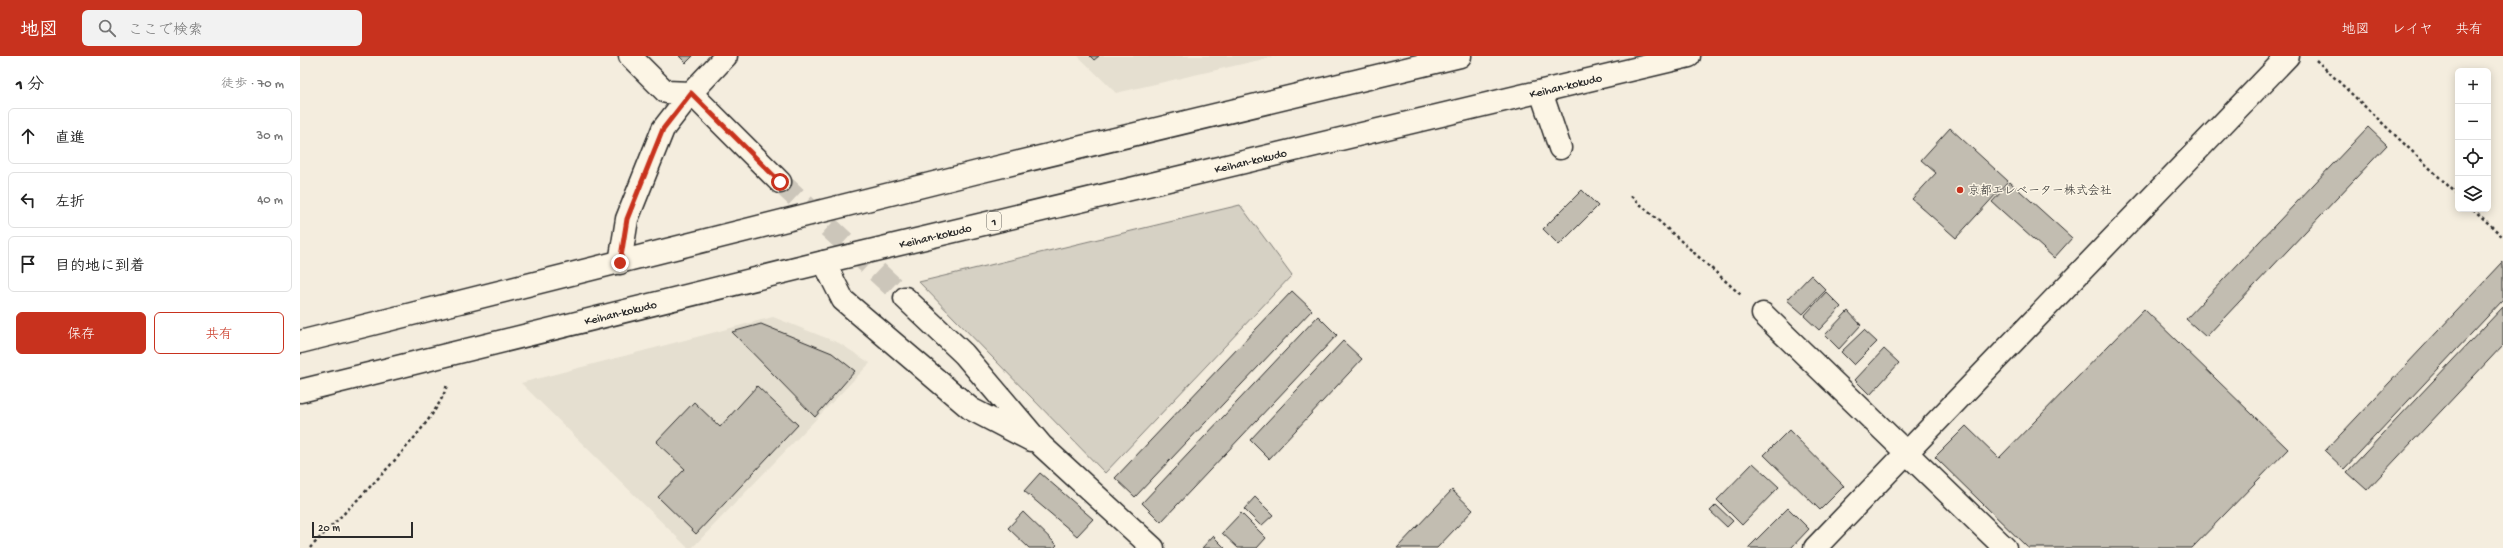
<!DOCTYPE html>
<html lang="ja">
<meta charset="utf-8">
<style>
body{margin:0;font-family:"Gochi Hand","Klee One",sans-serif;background:#f2f2f2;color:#222}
.controls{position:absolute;right:12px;top:12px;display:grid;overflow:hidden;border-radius:6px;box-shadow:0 2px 10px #0003}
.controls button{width:36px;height:36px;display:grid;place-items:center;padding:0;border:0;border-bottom:1px solid #e0e0e0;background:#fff;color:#222;font:20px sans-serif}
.scale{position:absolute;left:12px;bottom:10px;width:101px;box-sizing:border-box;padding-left:4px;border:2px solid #2b2b2b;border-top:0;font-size:11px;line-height:14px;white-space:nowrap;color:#2b2b2b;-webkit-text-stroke:3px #fcf5e5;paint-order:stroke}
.stop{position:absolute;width:12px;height:12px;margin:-9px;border:3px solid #c8321e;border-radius:50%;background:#fff}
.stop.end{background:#c8321e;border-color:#fff;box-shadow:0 1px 4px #0008}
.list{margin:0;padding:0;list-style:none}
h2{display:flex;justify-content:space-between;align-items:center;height:52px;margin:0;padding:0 16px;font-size:17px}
h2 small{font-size:13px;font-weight:400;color:#767676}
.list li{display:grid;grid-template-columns:26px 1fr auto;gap:12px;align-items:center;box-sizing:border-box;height:56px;margin:0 8px 8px;padding:0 8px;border:1px solid #e0e0e0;border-radius:6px}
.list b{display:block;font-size:15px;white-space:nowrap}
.list em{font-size:13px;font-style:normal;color:#767676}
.actions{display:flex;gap:8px;padding:12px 16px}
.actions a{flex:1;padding:9px 0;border:1px solid #c8321e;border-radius:6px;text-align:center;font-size:14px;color:#c8321e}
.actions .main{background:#c8321e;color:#fff}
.icon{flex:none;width:22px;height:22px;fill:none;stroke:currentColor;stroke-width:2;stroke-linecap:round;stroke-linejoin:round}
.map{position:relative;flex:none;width:2203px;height:492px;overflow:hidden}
header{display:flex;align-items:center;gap:24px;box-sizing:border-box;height:56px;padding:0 20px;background:#c8321e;color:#fff}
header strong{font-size:19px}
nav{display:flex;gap:22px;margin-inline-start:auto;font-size:14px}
.search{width:280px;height:36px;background:#f2f2f2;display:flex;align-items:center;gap:10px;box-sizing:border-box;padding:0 14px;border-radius:6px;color:#767676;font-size:15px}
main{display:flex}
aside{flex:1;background:#fff}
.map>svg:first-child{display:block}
</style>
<header>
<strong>地図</strong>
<div class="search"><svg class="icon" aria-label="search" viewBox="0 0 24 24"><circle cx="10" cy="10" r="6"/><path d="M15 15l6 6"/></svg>ここで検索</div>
<nav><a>地図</a><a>レイヤ</a><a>共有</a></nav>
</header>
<main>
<aside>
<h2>1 分<small>徒歩 · 70 m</small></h2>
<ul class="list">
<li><svg class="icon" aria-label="ahead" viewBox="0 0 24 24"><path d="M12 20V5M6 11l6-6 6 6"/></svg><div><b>直進</b></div><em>30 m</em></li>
<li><svg class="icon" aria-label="left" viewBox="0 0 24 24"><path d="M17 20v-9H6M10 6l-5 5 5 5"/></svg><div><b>左折</b></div><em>40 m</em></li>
<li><svg class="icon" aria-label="arrive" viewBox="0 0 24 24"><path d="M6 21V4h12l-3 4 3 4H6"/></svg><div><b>目的地に到着</b></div></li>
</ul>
<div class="actions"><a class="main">保存</a><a>共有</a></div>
</aside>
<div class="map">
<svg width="2203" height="492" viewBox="0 0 2203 492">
<rect width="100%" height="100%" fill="#f4edde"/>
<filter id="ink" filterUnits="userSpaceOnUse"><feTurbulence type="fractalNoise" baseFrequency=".025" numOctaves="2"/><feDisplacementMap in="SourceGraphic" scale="8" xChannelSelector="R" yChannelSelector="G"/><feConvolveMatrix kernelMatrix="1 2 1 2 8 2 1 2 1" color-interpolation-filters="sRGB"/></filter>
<g filter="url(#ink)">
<path fill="#e5dfd0" d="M778,0h199l-161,37z
M473,261l66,26 31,20 -178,185h-4l-167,-165z"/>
<path fill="#d6d1c4" stroke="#807e78" d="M940,149l52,70 -187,198 -186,-191z"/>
<path fill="#c2bdb1" stroke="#2b2b2b" d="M379,0h14l-7,7z
M790,0h9l-5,4z
M2068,71l19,18 -181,192 -20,-18z
M1650,72l58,53 -52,57 -44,-39 24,-26 -15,-13z
M1710,126l62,56 -18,20 -62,-56z
M1282,134l16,16 -39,39 -16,-16z
M2203,206v38l-159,169 -19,-18z
M1511,219l15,15 -23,24 -16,-14z
M992,235l20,19 -177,187 -20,-19z
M1526,236l15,15 -22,23 -15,-14z
M2203,251v38l-136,145 -20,-18z
M1844,253l144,140 -96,99h-164l-93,-91 31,-31 33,32z
M1548,255l13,14 -22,24 -14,-14z
M1018,260l19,19 -176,187 -19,-19z
M461,268l71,29 23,18 -40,46 -83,-85z
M1564,274l13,12 -23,23 -13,-13z
M1043,285l19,18 -93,100 -19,-19z
M1584,293l15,14 -29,32 -15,-15z
M457,330l41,39 -102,109 -38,-37 27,-28 -29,-27 38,-40 26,25z
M1489,374l55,56 -24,24 -56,-55z
M1453,407l26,24 -37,38 -25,-25z
M740,417l53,46 -16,17 -53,-45z
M1152,434l21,20 -36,38h-40z
M955,441l18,18 -12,11 -17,-17z
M1416,449l17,16 -6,6 -17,-16z
M1488,452l21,21 -18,19h-43z
M723,456l34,33 -3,3h-25l-21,-20z
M941,457l25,25 -9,10h-19l-16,-15z
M913,480l12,12h-23z"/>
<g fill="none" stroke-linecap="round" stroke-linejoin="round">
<path stroke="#ccc6ba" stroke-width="22" stroke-dasharray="22 11" stroke-linecap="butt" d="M480,126l125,116"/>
<g stroke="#2b2b2b" stroke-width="25">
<path id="minor" d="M330,0l36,36 25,1 89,89
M1241,36l19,56
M524,206l19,38 128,109 60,31
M320,207l7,-44 36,-90 28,-36 35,-37
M605,242l59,56 78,92 111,102
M1463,258l242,234
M1515,492l473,-492"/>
</g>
<g stroke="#2b2b2b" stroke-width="25">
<g id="highway">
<path d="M0,286l682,-171 478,-115"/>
<path id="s1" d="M0,335l524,-129 865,-206"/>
</g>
</g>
<path stroke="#2b2b2b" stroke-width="2.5" stroke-dasharray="3 3" stroke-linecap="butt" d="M2016,4l142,135
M1331,140l110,99
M2173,153l30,28
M10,492c31,-33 130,-125 137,-164"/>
<use href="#minor" stroke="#fcf5e5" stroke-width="22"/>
<use href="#highway" stroke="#fcf5e5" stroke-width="22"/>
</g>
</g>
<g fill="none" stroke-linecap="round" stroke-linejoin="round" filter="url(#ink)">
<path stroke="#c8321e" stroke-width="5" d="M320,207l7,-44 36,-90 28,-36 89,89"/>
</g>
<circle fill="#c8321e" stroke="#fcf5e5" stroke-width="1.5" cx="1660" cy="134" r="4"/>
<g text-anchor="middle" stroke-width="3" stroke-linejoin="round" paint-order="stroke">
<rect fill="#fcf5e5" stroke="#6a6863" stroke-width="1" x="687" y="156" width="14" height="18" rx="3"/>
<g font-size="11" font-weight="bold" fill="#2b2b2b">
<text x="694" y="169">1</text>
</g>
<g font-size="12" fill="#2b2b2b" stroke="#fcf5e5">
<text dy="4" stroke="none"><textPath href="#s1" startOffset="1302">Keihan-kokudo</textPath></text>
<text dy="4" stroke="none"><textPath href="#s1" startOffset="978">Keihan-kokudo</textPath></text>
<text dy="4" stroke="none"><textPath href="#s1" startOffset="654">Keihan-kokudo</textPath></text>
<text dy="4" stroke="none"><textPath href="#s1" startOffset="330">Keihan-kokudo</textPath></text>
</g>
<g font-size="12" fill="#2b2b2b" stroke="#fcf5e5" text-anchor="start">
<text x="1668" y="138">京都エレベーター株式会社</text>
</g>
</g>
</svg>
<div class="controls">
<button>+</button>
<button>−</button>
<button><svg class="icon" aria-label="locate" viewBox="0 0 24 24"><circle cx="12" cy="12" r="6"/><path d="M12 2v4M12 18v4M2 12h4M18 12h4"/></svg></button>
<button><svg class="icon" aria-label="layers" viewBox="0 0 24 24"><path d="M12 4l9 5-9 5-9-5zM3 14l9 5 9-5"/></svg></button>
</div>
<div class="scale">20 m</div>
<div class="stop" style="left:480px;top:126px"></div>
<div class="stop end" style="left:320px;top:207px"></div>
</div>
</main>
